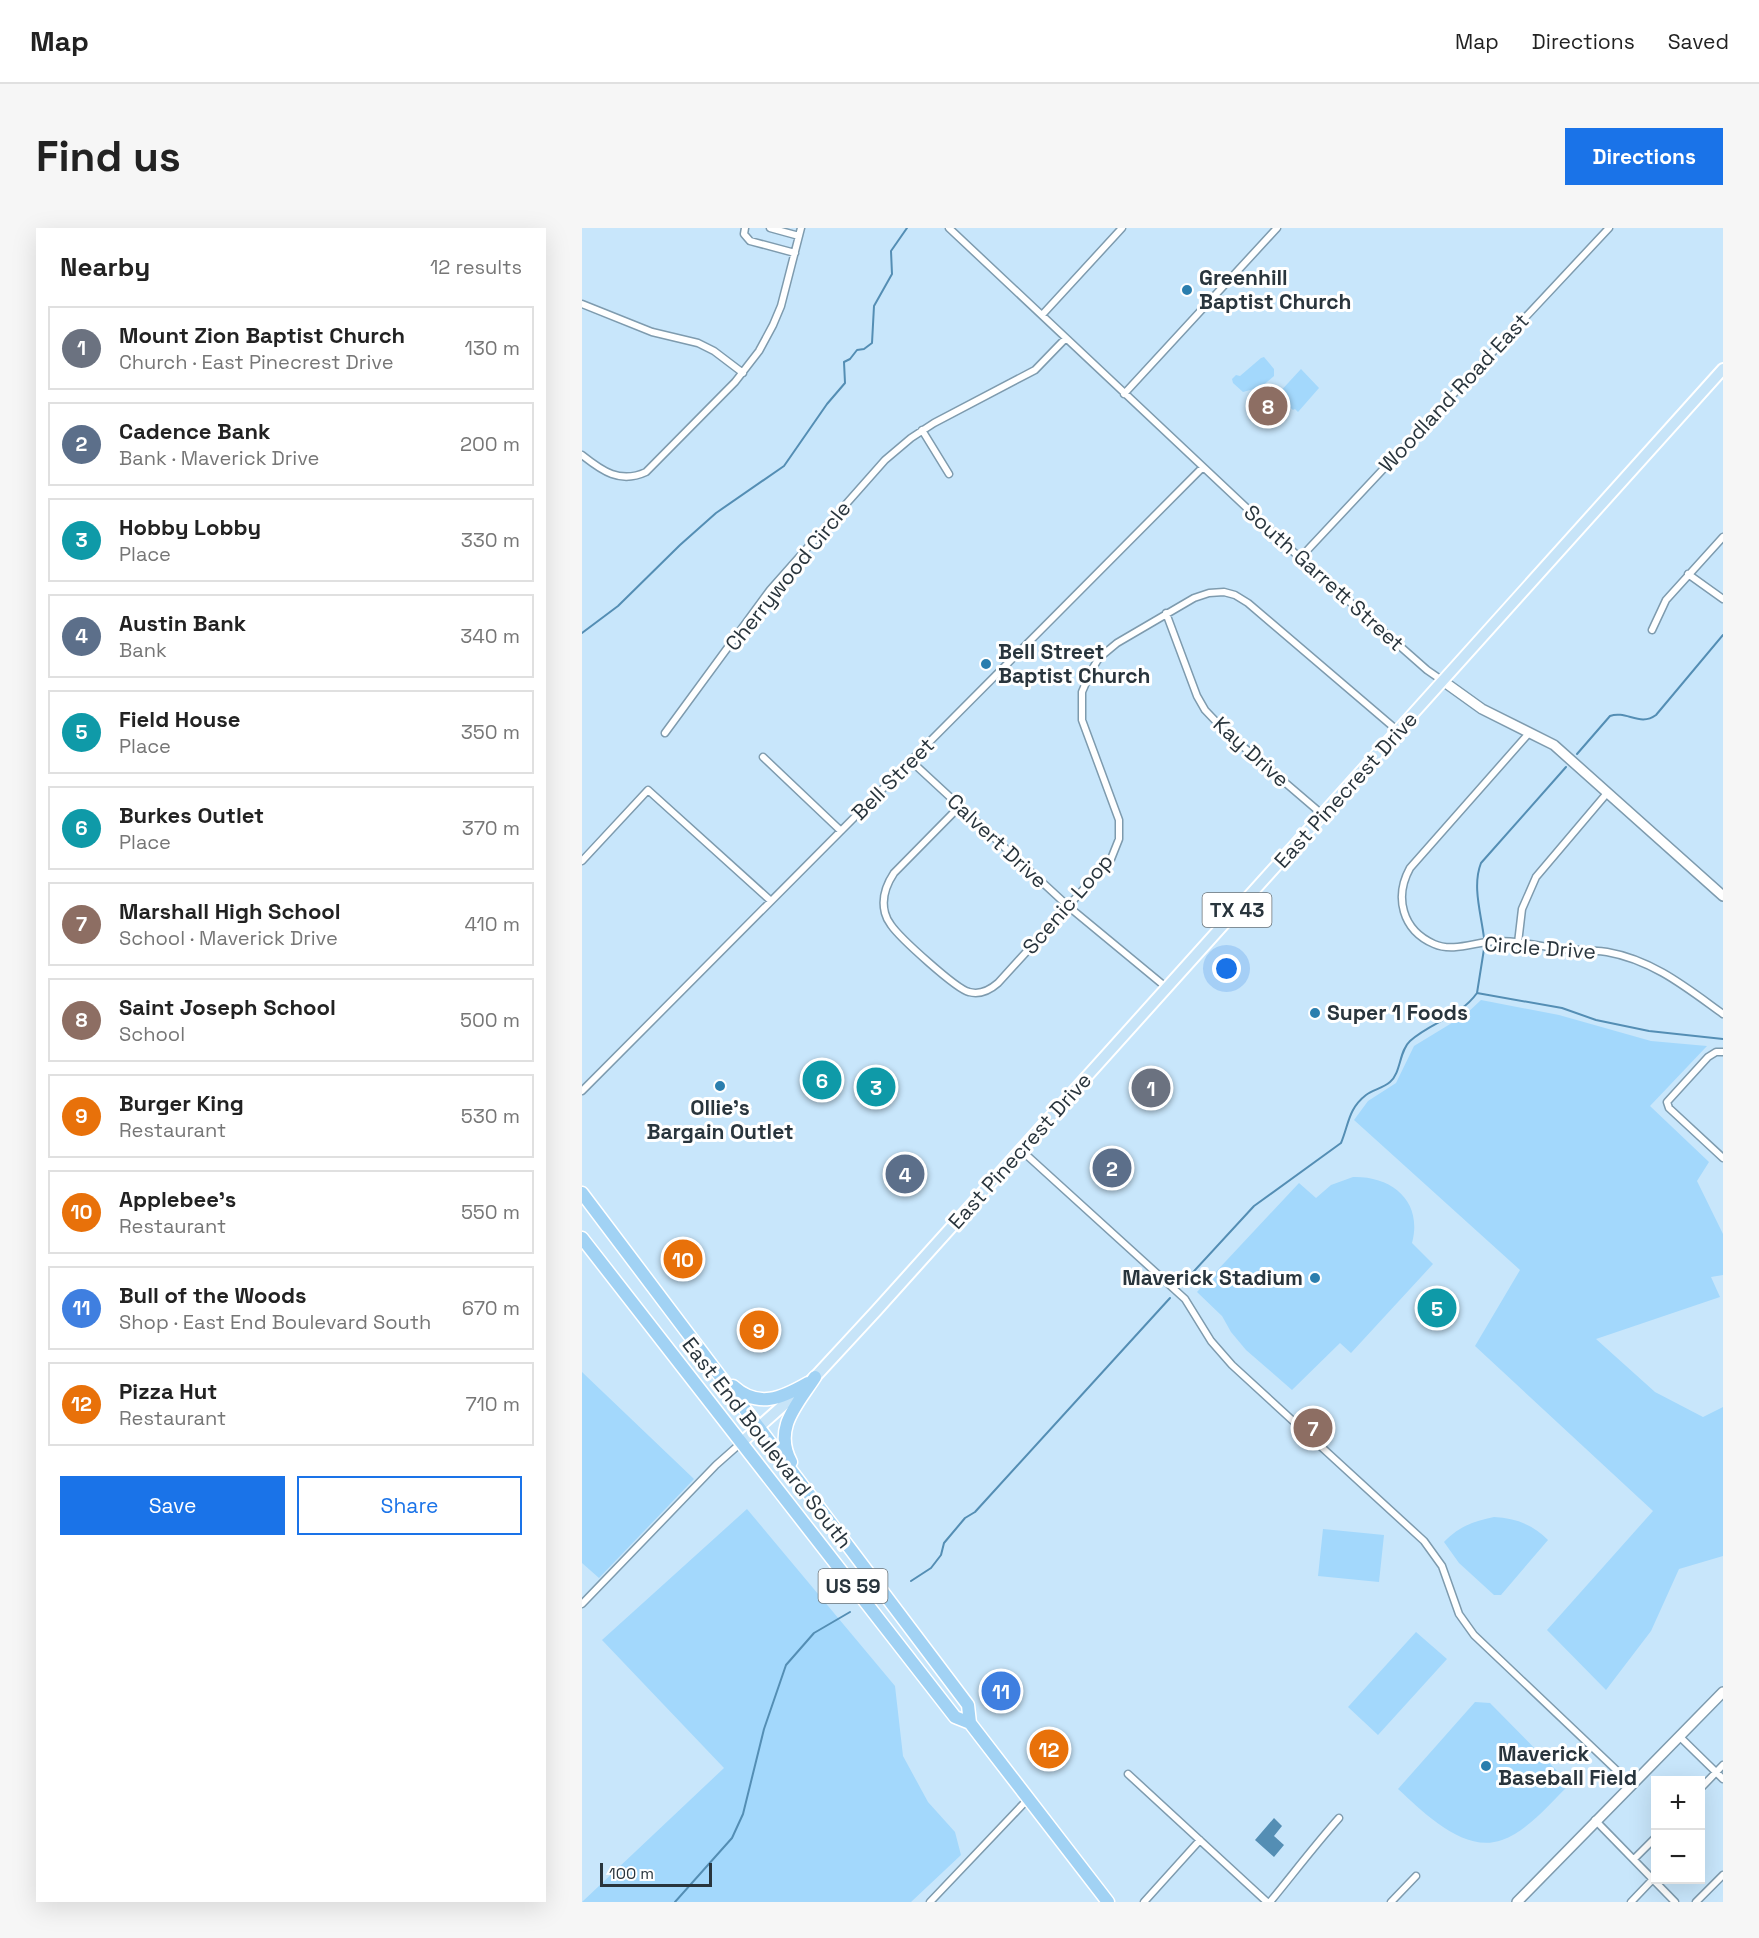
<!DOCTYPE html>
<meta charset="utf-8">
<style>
body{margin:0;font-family:"Space Grotesk",sans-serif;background:#f6f6f6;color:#222}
.controls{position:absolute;right:18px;bottom:18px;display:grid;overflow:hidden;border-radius:0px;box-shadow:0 6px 24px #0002}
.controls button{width:54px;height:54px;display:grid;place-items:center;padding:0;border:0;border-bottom:2px solid #e0e0e0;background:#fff;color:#222;font:30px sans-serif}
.scale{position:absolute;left:18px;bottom:15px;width:112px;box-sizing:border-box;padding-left:6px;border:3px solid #29353d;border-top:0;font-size:16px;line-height:21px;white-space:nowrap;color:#29353d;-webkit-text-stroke:4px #fff;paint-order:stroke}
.you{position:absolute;left:645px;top:741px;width:21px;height:21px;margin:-15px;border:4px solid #fff;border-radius:50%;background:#1a73e8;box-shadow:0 0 0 9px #1a73e833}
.badge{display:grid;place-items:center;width:39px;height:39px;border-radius:50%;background:#1a73e8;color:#fff;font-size:20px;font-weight:700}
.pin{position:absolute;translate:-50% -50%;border:3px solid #fff;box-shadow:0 2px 6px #0006}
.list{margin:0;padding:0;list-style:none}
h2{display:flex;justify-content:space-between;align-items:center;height:78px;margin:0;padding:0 24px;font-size:26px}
h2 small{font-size:20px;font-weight:400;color:#767676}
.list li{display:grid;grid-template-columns:39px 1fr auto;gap:18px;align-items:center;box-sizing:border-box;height:84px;margin:0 12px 12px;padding:0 12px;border:2px solid #e0e0e0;border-radius:0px}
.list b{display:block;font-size:22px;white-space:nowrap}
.list p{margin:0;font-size:20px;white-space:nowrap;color:#767676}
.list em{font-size:20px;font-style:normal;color:#767676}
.actions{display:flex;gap:12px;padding:18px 24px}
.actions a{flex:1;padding:14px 0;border:2px solid #1a73e8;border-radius:0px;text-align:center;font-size:21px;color:#1a73e8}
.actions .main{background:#1a73e8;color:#fff}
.map{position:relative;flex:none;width:1141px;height:1674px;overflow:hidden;border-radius:0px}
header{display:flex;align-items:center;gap:36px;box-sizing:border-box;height:84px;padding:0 30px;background:#fff;border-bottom:2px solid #e0e0e0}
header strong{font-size:28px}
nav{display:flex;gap:33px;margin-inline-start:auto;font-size:21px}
.intro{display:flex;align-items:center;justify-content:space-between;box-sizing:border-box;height:144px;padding:0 36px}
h1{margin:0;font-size:42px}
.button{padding:15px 27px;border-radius:0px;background:#1a73e8;color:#fff;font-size:21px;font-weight:700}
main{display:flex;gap:36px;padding:0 36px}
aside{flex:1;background:#fff;border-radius:0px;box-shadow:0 6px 24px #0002}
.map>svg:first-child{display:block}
</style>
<header>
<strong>Map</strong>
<nav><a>Map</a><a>Directions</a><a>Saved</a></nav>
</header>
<div class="intro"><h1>Find us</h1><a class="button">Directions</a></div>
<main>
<aside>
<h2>Nearby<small>12 results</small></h2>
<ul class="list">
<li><span class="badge" style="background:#6b7280">1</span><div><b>Mount Zion Baptist Church</b><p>Church · East Pinecrest Drive</p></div><em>130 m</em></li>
<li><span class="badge" style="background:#5c6f8a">2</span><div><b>Cadence Bank</b><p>Bank · Maverick Drive</p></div><em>200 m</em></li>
<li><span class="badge" style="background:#0f9aa8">3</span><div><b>Hobby Lobby</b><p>Place</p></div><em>330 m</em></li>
<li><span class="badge" style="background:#5c6f8a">4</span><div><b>Austin Bank</b><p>Bank</p></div><em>340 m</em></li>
<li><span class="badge" style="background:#0f9aa8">5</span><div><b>Field House</b><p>Place</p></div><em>350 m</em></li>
<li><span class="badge" style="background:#0f9aa8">6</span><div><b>Burkes Outlet</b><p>Place</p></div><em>370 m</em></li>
<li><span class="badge" style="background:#8d6e63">7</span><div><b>Marshall High School</b><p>School · Maverick Drive</p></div><em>410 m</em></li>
<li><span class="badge" style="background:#8d6e63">8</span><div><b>Saint Joseph School</b><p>School</p></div><em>500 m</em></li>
<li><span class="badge" style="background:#e8710a">9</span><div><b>Burger King</b><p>Restaurant</p></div><em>530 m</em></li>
<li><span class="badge" style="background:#e8710a">10</span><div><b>Applebee's</b><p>Restaurant</p></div><em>550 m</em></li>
<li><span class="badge" style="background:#3f7fe0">11</span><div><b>Bull of the Woods</b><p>Shop · East End Boulevard South</p></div><em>670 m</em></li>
<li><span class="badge" style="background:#e8710a">12</span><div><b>Pizza Hut</b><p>Restaurant</p></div><em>710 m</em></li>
</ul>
<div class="actions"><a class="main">Save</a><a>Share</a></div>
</aside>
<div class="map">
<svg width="1141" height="1674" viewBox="0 0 1141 1674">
<rect width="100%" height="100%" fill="#c8e6fb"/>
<path fill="#a3d8fc" d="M682,129l10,12v7l-13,11 -18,5 -10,-9 -1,-4 4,-4 4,1 21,-18z
M719,141l18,19 -21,24 -3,-3 -2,1 -16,-15z
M899,772l78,15 92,26 56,5 -57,60 59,56 -12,19 26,53v41l-12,2 9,20 -124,42 59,53 48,25 20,-10v149l-44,13 -28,62 -45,59 -59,-60 106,-119 -178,-165 45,-76 -166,-150 14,-19 28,-18 18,-37 51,-31z
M771,949c40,-1 70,25 59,66l21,21 -82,89 -11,-10 -48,47 -46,-40 -15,-18 -9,-16 -25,-24 102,-109 17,15 15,-13z
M0,1144l112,107 -95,99 -17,-15z
M165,1281l148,177 8,70 25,46 27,30 6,23 -50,47h-329l142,-134 -122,-128z
M912,1289c22,1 39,8 54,23l-47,55h-7l-35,-32 -15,-21c14,-15 30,-21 50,-25z
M741,1301l61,6 -5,47 -61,-6z
M834,1404l31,27 -69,76 -30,-28z
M893,1474l15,1 80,81c-20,19 -41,46 -68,56 -38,14 -79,-28 -104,-51z"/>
<path fill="#548eb4" d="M692,1590l8,8 -8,10 10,9 -10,12 -19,-17z"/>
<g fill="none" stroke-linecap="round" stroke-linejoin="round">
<path stroke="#548eb4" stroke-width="2" d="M0,405l36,-27 62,-61 36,-32 68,-47 43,-62 18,-21 -1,-21 6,-3 7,-9 7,-1 8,-6 2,-37 18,-32 -1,-23 16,-23
M995,526l33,-38c16,-6 30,11 46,-1l67,-80
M902,710c-3,-25 -12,-52 -3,-75l85,-96
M895,765l7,-44
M602,1054l70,-76 87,-63c8,-19 7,-34 25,-48 7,-5 17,-7 24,-13 11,-9 9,-31 20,-41 21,-19 50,-24 67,-48l85,15 34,12 53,11 74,8
M329,1353l20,-13 10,-13 3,-12 21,-25 10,-6 195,-214
M93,1674l57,-64 11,-24 21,-85 22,-64 28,-32 36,-21"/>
<g stroke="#7e9bae" stroke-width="9">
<path id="street" d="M163,0l-1,6 6,7 45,12
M188,0l29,8
M367,0l351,330 127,112 16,11
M0,76l70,28 46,11 16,8 29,22
M460,87l80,-87
M542,166l153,-166
M340,202l27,44
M0,227c20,16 38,29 64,17l89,-90 24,-31 14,-26 8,-19 20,-78
M718,330l309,-330
M1106,346l35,25
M584,385l31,83 8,14 21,22 97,83
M1070,402l14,-30 57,-63
M948,504l-120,136c-16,29 -8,62 24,76 20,9 43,-3 64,-3 21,0 42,5 63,8 16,1 31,1 46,3 46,8 80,36 116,62
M83,505l105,-143 115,-130 26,-22 23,-15 101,-53 31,-32
M181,529l78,74
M329,533l158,146 98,81
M378,578l-66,67c-8,12 -13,25 -9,40 1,4 3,8 6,12 9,13 65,64 78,67 11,3 21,-2 29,-9l113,-124 8,-20v-19l-37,-100v-28l9,-21 8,-13 18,-15 77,-45 15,-5 15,-1 11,3 13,8 150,128
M0,633l66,-71 123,111
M936,715l4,-34 14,-32 72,-85
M1141,824h-7l-8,5 -41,45 2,6 54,50
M0,863l621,-624
M439,922l164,149 26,42 21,24 192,176 18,25 17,48 15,21 157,149
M0,1376l134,-139 26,-23
M1097,1508l44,43
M546,1546l139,128
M1118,1561l23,-24
M1013,1592l80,82
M1052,1631l22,-22
M348,1674l98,-103
M562,1674l56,-62
M688,1674c23,-28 45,-57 69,-84
M809,1674l25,-26
M1049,1674l22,-23
M1114,1674l27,-27"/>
</g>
<g stroke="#7e9bae" stroke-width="12">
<path id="secondary" d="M861,453l39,28 72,36 169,151
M935,1674l206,-210"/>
</g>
<g stroke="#fff" stroke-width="14">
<path id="primary" d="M160,1214l73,-65 61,-66 847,-942"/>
</g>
<g stroke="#fff" stroke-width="15">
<path id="highway" d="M0,965l386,512 2,18 138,179
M0,1010l373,479 15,6
M151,1158c25,23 49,12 75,-3
M209,1234c-18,-34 6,-57 24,-85"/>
</g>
<use href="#street" stroke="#fff" stroke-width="6"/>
<use href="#secondary" stroke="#fff" stroke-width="9"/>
<use href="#primary" stroke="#c7e4f8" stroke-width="10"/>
<use href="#highway" stroke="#a1d2f4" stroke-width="12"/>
</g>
<g fill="#2a7eae" stroke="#fff" stroke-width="2">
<circle cx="605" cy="62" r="6"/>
<circle cx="404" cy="436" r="6"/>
<circle cx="733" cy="785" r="6"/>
<circle cx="138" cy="858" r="6"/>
<circle cx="733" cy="1050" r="6"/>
<circle cx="904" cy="1538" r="6"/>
</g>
<g text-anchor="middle" stroke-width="6" stroke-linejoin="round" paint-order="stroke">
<g fill="#fff" stroke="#697277" stroke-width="1.5">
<rect x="620.5" y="665" width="69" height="34" rx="4.5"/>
<rect x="236.5" y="1341" width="69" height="34" rx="4.5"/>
</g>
<g font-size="20" font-weight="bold" fill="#29353d">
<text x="655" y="689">TX 43</text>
<text x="271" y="1365">US 59</text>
</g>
<g font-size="21" font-weight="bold" fill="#29353d" stroke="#fff" text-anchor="start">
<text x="617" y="57">Greenhill<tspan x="617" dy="24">Baptist Church</tspan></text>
<text x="416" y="431">Bell Street<tspan x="416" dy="24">Baptist Church</tspan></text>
<text x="745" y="792">Super 1 Foods</text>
<text x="138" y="887" text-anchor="middle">Ollie's<tspan x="138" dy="24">Bargain Outlet</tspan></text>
<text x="721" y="1057" text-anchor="end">Maverick Stadium</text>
<text x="916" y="1533">Maverick<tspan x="916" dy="24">Baseball Field</tspan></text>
</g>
<g font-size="21" fill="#29353d" stroke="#fff">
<text transform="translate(872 165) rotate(-47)" y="7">Woodland Road East</text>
<text transform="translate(206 348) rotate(-51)" y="7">Cherrywood Circle</text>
<text transform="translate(742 350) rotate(42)" y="7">South Garrett Street</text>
<text transform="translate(669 524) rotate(42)" y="7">Kay Drive</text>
<text transform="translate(311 551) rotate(-45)" y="7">Bell Street</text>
<text transform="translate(764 562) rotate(-48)" y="7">East Pinecrest Drive</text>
<text transform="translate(415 613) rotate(43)" y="7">Calvert Drive</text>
<text transform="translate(486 676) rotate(-49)" y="7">Scenic Loop</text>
<text transform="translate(958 720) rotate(4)" y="7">Circle Drive</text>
<text transform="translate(438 923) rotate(-48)" y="7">East Pinecrest Drive</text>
<text transform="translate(185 1215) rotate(52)" y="7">East End Boulevard South</text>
</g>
</g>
</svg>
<div class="controls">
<button>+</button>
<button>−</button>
</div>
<div class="scale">100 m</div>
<div class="you"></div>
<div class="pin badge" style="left:569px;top:860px;background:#6b7280">1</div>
<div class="pin badge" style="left:530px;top:940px;background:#5c6f8a">2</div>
<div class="pin badge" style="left:294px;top:859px;background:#0f9aa8">3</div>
<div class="pin badge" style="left:323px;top:946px;background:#5c6f8a">4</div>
<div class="pin badge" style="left:855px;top:1080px;background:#0f9aa8">5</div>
<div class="pin badge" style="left:240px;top:852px;background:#0f9aa8">6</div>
<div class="pin badge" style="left:731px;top:1200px;background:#8d6e63">7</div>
<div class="pin badge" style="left:686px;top:178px;background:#8d6e63">8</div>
<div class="pin badge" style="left:177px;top:1102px;background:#e8710a">9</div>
<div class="pin badge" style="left:101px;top:1031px;background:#e8710a">10</div>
<div class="pin badge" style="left:419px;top:1463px;background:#3f7fe0">11</div>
<div class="pin badge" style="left:467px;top:1521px;background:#e8710a">12</div>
</div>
</main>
